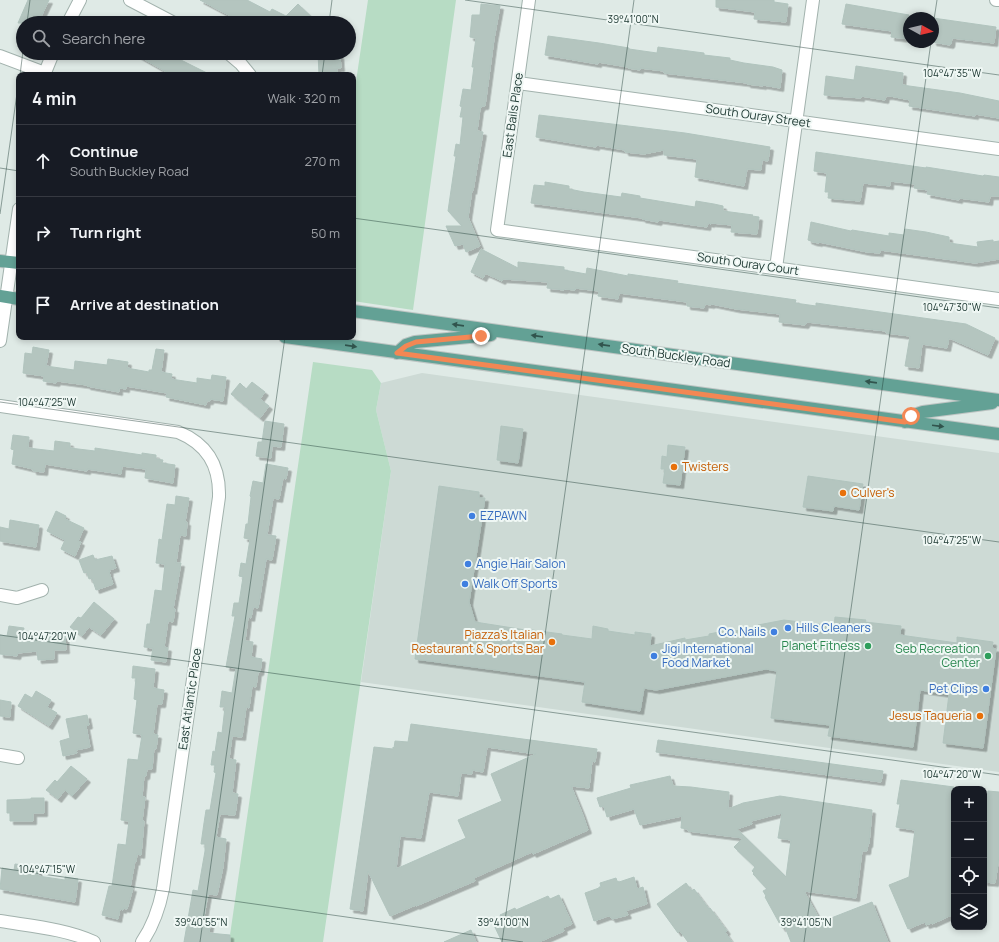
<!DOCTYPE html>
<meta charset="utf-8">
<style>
body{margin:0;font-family:Manrope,sans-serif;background:#242831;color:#f1f3f6}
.controls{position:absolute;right:12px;bottom:12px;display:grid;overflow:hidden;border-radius:8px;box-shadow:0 2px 6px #0003}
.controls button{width:36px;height:36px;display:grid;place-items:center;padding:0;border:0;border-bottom:1px solid #363941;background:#171b24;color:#f1f3f6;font:20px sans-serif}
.compass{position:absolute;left:903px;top:12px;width:36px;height:36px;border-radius:50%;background:#171b24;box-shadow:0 2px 6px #0003;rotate:98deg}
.stop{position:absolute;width:12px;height:12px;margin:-9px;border:3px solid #f38754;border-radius:50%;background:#fff}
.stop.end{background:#f38754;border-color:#fff;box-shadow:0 1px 4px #0008}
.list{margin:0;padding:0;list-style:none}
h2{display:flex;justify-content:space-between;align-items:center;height:52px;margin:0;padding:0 16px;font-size:17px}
h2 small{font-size:13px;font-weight:400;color:#9ea1a6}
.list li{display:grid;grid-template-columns:26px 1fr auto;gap:12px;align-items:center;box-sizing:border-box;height:72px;padding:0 16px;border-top:1px solid #363941}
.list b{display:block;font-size:15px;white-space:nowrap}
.list p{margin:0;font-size:13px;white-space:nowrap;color:#9ea1a6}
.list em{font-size:13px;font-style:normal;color:#9ea1a6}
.icon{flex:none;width:22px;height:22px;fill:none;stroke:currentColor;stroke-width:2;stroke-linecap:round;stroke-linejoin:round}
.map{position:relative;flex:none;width:999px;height:942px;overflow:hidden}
.search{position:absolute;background:#171b24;box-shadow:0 2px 6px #0003;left:16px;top:16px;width:340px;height:44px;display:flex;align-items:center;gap:10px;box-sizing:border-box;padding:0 14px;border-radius:22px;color:#9ea1a6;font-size:15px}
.panel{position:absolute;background:#171b24;box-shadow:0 2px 6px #0003;left:16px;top:72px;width:340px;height:268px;border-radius:8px}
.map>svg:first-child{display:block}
</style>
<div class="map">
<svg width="999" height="942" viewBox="0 0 999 942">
<defs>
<filter id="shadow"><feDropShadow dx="3.5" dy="3.5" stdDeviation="0" flood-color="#0004"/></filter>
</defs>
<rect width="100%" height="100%" fill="#dfeae6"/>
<path fill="#cddad5" d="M422,373l577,80v319l-638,-90 30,-211 -15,-61 5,-27z"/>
<path fill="#b7dcc4" d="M368,0h88l-43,310 -60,-9v-199z
M313,362l59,8 9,13 -5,27 15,61 -68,471h-94z"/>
<path fill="#b4c5bf" stroke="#b1c4be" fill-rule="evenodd" filter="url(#shadow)" d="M28,0h21l-11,23h-20z
M200,0h47l23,12 2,-3 14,7 12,-12 20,19h-74z
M716,0h58v2l14,2 -2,18 -32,-3 1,-7 -39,-5z
M481,4l19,2 -6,33 -9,67h-3l-2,3 -3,22 6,1 -10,59 -1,-1 -4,27 12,29 -14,6 -3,-8 -8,2 -9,-20h16l-14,-15 8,-55h-2l2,-12 4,1 3,-28h-3l2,-10 -2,-1 3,-17 8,1 3,-23h-2l4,-29 -6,-1 2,-22h8z
M846,4l63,11v24l-18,-2 1,-6 -50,-7z
M933,18l63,9 -2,16 -42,-5 -1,6 -1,1 -17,-3z
M548,36l51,7 30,5v1l28,4 1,-6 46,6v2l26,3v2l14,3 29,4 9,3 -2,18 -17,-3v1l-16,-2v-1l-83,-10v-2l-24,-3v2l-12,-2v-1l-30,-5v2l-53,-9z
M133,53h34l44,22h-39z
M318,53h19v2h3l1,13h-4v7h-18z
M856,66l47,7 -1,12 58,8 39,8v17l-24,-4v2l-66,-10 1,-6 -20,-4h-4l-1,4 -24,-4v2l-37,-3 2,-19 28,4z
M539,115l146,18 85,14 -2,14 -6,-1 -1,10 -14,-1 -3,17 -49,-9 2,-18 -33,-4v-5l-20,4 -19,-2v-2l-29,-5v2l-60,-10z
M816,152l110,16v-1l57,9 1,-1 15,2v19h-9l-1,6 -30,-4v2l-32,-6 1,-4 -14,-2 1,-4 -25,-3v5l-27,-3 -3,18 -32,-3 1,-6h-4l2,-19 -13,-2z
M545,182l24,4v3l15,3 37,5 1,-4 18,3v2l55,9 1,-6 18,3 9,2v5l30,4 -1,1 7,1 -2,17 -26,-2 1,-7 -21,-2v1l-3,-1 -1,4 -48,-7 -1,2 -16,-3v-1l-111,-15 3,-18 11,1z
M811,222l40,9 1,-1 37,6v-3l15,2 1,-6 21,3 23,5v6l29,4 -1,-5 16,-2v2l6,-1v18l-24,4 -95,-13v3l-13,-1 -48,-10v1l-6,-1 -5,-2z
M481,249l37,19v-6l46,5v3l22,4 1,-6 41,8v-2l50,7 -1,2 119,17 -1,3 21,3v-3l150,21 29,14 -7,17 -39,-17 -2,10 -25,-4 -3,24 -14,-2 5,-30 -24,-3v-2l-79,-9 -2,3 -26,-3 1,-8 -44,-5 -24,-5 -1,1 -6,-1 -1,4 -17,-2v-4l-68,-9 -1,6 -20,-3 1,-5 -24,-3v2l-10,-1 -1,1 -17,-2 1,-6 -45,-3 -1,2 -15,-7h-2l-2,4 -12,-6z
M33,347l16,3 -3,16 28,4 1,-9 32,4 1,-6 20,3 -1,6 22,4v-2h3l4,-21 8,1 -3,22 11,2 -1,5 26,4v-5l14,2 1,-5 14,2 -3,24 -13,-2v2h-3l-1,4 -40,-8 1,-4 -41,-7v3l-7,-1v4l-32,-6v-1l-30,-4 -1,2 -13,-2 1,-5 -21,-3 2,-20 7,1z
M252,382l13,10 -5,7 9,7 -9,12 -29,-24 9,-11 6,6z
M265,421l19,3 -3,23 -9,-1 -1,12 -15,-2 2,-14h4z
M501,426l22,3 -5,34 -21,-3z
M13,435l16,2 -1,11 26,3 1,-10 15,2v5l25,3v-3l47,7v-2l14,2v4l7,1 -1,3 13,2 -2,18 -28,-5 1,-9 -24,-3 -1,8 -34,-5v2l-42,-7 -1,8 -11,-1v-2l-21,-5 2,-14 -3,-1z
M668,445l17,2 -5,38 -17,-2 2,-14h-4l1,-13 5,1z
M266,464l22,4 -2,11 -3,-1 -4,21 -6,-1 -6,37 9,1 -4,24 -6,-1 -8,49 -5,-1 -2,11 -3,-1 -3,24 8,1 -2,15 11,2 -2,13h-2l-2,15 -4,-1 -3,22 -3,-1 -4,30 -10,-1 -3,23 7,1 -4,33 6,1 -3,21 -15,-1 -4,23 10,2 -3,28 -6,28 -9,-1 -4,23 7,1 -2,15 21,2v7h-46l9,-52 5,1 7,-40v-7h-4l3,-21 2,-13h4l6,-37 -2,-1 1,-7h-4l2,-14 2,1 3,-20 4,1 3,-26h-5l2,-16 10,2 4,-25 -10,-1 9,-51h-3l2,-13h5l4,-26 -4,-1 2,-13 5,1 4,-25 -6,-1 2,-14h2l3,-27 -1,-1 3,-15 10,2z
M808,476l55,8 -4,26 -25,-4 -1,5 -30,-4z
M439,486l40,6v6h6l-16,104 6,20 57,9v-1l30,4v1l30,4 1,-13 15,3v2l27,4v-3l16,2 -1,12 35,-8v2l24,-4v-2l25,-5v2l24,-3v-3l26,-5 50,6 1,-9 31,3 -1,2 36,4 -1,9 57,8v-6l36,5 -1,6 4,1 -13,99 -40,-5 6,-49 -29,-4 -7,57 -85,-11 2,-11 -59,-7 6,-47 -11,-2 -110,21 -12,-2 -4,23 -58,-9 3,-20 -170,-23z
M176,496l13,2 -4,24h2l-1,14 -6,-1 -4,28h5l-8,46h2l-2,13 -5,-1 -4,26 4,1 -2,14 -15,-2 2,-12 -9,-1 3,-23h3l5,-34 7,1 3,-27 -9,-1 3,-24 3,1 5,-36 8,1z
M56,511l10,5 -1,3 19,9 -6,13 3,1 -6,14 -14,-7 4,-9 -18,-9z
M10,520l29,5 -3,22 -36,-6v-14l9,2z
M93,555l2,5 17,-4 4,12 -7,2 1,2h-1l4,12 -17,6 -4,-12 -3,1 -2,-7 -3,1 -5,-13z
M94,602l20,17 -13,16 -12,-8 -7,9 -12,-9 8,-10 3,1z
M9,626l15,2 -2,11 29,-2v-1l14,-1 1,15h-12v9l-16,1 -1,-9 -19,2 -1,3 -17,-2v-19l7,1z
M133,666l22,3 -2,19 11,2 -2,14h-5l-4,30 5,1 -2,14 -2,-1 -2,21h-5l-1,7h-2l-2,21h3l-3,24h2l-3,34 -4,-1 -1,8 -1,-1 -5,27h3l-6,21 -4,-1v2l-3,-1 -2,10 -16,-4 7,-29h3l6,-42 8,1 3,-24 -8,-1 7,-61 10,1 4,-25 -9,-2 4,-33 -3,-1 2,-21h-4z
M36,691l15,9 -4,7 10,6 -8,13 -31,-20 7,-12 7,4z
M0,700l11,2 -1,15 -10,-1z
M87,715l2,10 -3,1 4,21 -14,3 1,3 -14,3 -3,-15 10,-3 -4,-19z
M411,724l186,25 -2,13 -3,-1 -3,27 -18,-2 11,27 6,17 -55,24 -1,-2 -58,26 1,3 -12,5 -47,20v-1l-26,11 -22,-45 -5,40 -13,-2 24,-162 19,2v-2l1,1 1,-7 13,1zM487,747l49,7 -45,20 11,27 -44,19 8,18 -70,31 4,-33 21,2 8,-46 29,4 3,-23 11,1v-4l11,2z
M658,740l225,31 -2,11 -225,-30z
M71,766l16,13 -15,17 -7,-6 -7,9 -12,-9 9,-10 2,2z
M670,776l3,10 18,1 38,5 -1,17 15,-6 37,-7 92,14 -3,34h-1l-1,7h-5l-6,47 -52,-7 17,31 51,-20 16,40h-97l-6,-15 -3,1 -17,-31 1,-1 -3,-5 4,-2 -14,-15 1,-1 -2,-2 3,-4 -21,-20 9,-9 -55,-7v-2l-7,-1 1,-12 -42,9 -6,-16 -27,8 -3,-11 -4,1 -3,-9 34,-10 -1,-3zM782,813l-4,25 13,2 -5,37 -49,-48 15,-5 -1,-3z
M901,780l53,7v127l-22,10v-1l-6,2 -1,-3 -17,7 -19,-44 20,-8 6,-47 -19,-3 4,-23h-3z
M988,791l11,1v65l-4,26 -11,-1v-52l3,-20 -2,-1z
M31,798h13v15h-11v8h-23v-8h-3v-13l24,-1z
M15,864l24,3 -1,9 27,4v-3l13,2 -3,23 -75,-13 2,-21 12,2z
M634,877l3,12 6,-2 4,17 -19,6 -2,1 2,4 -16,4 -1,-2 -3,-1 -14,5 -9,-28 14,-5v-1h2l-1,-4 16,-5 1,3 2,1z
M686,883l6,8 2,-2 15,20 1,-1 17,23 -2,1 7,10h-44l-8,-11 -2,2 -21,-29z
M559,895l13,29 -9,4 1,3 -25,11h-37l-10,-21 9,-4 -1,-2 15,-7 1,2 32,-14 2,3z
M471,930l5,12h-32z"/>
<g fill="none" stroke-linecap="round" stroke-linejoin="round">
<g stroke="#a2b2ad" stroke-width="14">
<path id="minor" d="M130,0l44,23
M529,0l-32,230 502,69
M996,0h3
M68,23l12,-23
M228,53l13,11 9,11
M0,56l45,17
M44,75l9,-22
M518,83l481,66
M776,268l37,-268
M0,341l19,-132
M0,406l178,26c29,12 42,33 41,65l-56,392c-4,20 -10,37 -21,53
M0,595l17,3 25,-8
M0,755l18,3
M0,921c30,5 67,8 94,21"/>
</g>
<g stroke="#bcc4c2" stroke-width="14">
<path id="major" d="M0,261l19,2
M0,296l19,3
M353,311l646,89
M285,337l714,97
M397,353l9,-8 9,-3 76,-7
M905,422l6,-6 12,-4 69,-9"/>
</g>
<use href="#minor" stroke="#fff" stroke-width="12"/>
<use href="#major" stroke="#63a195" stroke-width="12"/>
</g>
<defs><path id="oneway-solid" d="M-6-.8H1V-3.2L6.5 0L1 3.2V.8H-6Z"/></defs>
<g fill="#31544d">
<use href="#oneway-solid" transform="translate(458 325) rotate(-172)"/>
<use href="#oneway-solid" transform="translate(537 336) rotate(-172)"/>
<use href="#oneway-solid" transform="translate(604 345) rotate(-172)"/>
<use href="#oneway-solid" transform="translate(351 346) rotate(8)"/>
<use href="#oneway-solid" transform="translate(871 382) rotate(-172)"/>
<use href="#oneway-solid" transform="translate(938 426) rotate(7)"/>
</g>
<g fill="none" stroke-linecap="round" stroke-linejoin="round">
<path stroke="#f38754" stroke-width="5" d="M481,336l-65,6 -10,4 -9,7 508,69 6,-6"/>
</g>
<path fill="none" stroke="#203b35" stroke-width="1" stroke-opacity="0.45" d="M465,0l534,75M27,23l3,-23M329,23l3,-23M933,26l4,-26M20,75l3,-24M322,75l3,-22M0,168l19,3M0,214l19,-135M353,218l646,90M0,402l999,140M0,635l999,140M0,868l523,74M200,942l85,-605M502,942l132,-942M804,942l127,-900"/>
<g fill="#e8710a" stroke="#eff7f4" stroke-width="1.5">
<circle cx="674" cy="467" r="4"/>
<circle cx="843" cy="493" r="4"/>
<circle cx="552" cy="642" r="4"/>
<circle cx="980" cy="716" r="4"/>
</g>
<g fill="#3f7fe0" stroke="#eff7f4" stroke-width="1.5">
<circle cx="472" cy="516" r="4"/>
<circle cx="468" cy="564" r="4"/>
<circle cx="465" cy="584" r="4"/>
<circle cx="788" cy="628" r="4"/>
<circle cx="774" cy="632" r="4"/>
<circle cx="654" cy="656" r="4"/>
<circle cx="986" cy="689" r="4"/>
</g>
<g fill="#2e9e5b" stroke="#eff7f4" stroke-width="1.5">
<circle cx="868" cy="646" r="4"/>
<circle cx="988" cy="656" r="4"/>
</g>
<g text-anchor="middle" stroke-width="4" stroke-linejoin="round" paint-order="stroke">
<g font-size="12" fill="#203b35" stroke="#eff7f4">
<text transform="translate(513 115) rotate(-82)" y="4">East Bails Place</text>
<text transform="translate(758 116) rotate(8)" y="4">South Ouray Street</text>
<text transform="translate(748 264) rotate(8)" y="4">South Ouray Court</text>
<text transform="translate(676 356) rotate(8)" y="4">South Buckley Road</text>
<text transform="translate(190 699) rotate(-82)" y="4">East Atlantic Place</text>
</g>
<g font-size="12" fill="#c56008" stroke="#eff7f4" text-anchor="start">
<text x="682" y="471">Twisters</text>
<text x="851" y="497">Culver's</text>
<text x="544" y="639" text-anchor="end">Piazza's Italian<tspan x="544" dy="14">Restaurant &amp; Sports Bar</tspan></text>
<text x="972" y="720" text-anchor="end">Jesus Taqueria</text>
</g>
<g font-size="12" fill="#366cbe" stroke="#eff7f4" text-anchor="start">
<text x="480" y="520">EZPAWN</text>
<text x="476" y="568">Angie Hair Salon</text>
<text x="473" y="588">Walk Off Sports</text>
<text x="796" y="632">Hills Cleaners</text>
<text x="766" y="636" text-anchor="end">Co. Nails</text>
<text x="662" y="653">Jigi International<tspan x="662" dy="14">Food Market</tspan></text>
<text x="978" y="693" text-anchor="end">Pet Clips</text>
</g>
<g font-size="12" fill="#27864d" stroke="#eff7f4" text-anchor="end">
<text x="860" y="650">Planet Fitness</text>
<text x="980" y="653">Seb Recreation<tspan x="980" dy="14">Center</tspan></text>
</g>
</g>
<g font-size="10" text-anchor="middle" fill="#203b35" stroke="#eff7f4" stroke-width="4" stroke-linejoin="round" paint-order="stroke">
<text x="633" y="23">39°41'00"N</text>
<text x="952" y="77">104°47'35"W</text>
<text x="952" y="311">104°47'30"W</text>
<text x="47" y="406">104°47'25"W</text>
<text x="952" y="544">104°47'25"W</text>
<text x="47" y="640">104°47'20"W</text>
<text x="952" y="778">104°47'20"W</text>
<text x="47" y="873">104°47'15"W</text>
<text x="201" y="926">39°40'55"N</text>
<text x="503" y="926">39°41'00"N</text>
<text x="806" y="926">39°41'05"N</text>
</g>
</svg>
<div class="controls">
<button>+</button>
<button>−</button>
<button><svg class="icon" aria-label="locate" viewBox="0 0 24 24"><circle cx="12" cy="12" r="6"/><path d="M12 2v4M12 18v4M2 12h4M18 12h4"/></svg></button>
<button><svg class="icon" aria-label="layers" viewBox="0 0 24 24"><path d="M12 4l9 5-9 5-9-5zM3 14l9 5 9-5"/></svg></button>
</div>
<svg class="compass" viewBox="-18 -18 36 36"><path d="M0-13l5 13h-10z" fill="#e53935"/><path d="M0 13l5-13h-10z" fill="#9ea1a6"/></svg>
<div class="stop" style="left:911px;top:416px"></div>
<div class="stop end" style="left:481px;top:336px"></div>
<div class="search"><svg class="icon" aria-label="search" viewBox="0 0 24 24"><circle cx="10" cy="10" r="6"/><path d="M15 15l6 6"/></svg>Search here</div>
<section class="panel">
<h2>4 min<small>Walk · 320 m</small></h2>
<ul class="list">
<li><svg class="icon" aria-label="ahead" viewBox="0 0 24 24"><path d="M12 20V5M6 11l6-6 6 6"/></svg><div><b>Continue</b><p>South Buckley Road</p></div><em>270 m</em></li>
<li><svg class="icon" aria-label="right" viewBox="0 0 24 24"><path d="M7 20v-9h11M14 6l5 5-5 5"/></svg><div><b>Turn right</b></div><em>50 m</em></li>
<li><svg class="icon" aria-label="arrive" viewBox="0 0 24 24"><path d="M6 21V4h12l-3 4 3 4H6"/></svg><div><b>Arrive at destination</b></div></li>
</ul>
</section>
</div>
